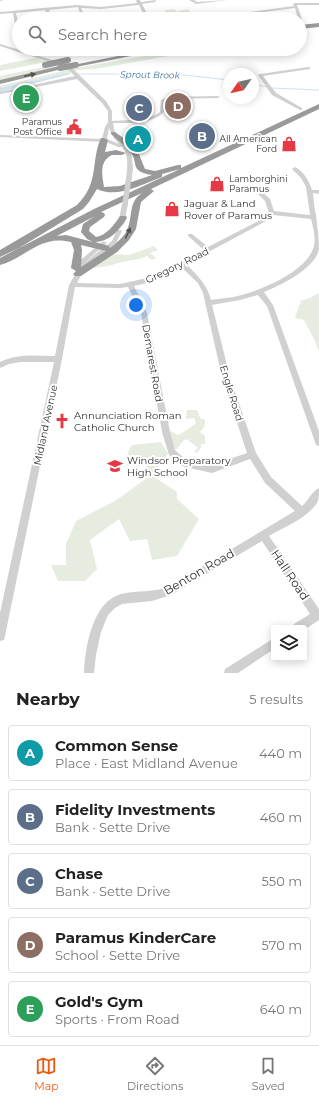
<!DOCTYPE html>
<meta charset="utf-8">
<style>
body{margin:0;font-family:Montserrat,sans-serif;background:#f2f2f2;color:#222}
.controls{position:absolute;right:12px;bottom:12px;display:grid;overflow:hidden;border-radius:4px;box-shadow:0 2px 10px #0003}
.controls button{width:36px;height:36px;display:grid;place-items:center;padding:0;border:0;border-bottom:1px solid #e0e0e0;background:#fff;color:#222;font:20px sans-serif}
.compass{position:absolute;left:223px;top:68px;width:36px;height:36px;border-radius:50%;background:#fff;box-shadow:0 2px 10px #0003;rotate:236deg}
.you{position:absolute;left:136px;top:305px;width:14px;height:14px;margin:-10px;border:3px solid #fff;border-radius:50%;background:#1a73e8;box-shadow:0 0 0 6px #1a73e833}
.badge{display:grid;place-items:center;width:26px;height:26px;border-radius:50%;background:#ea580c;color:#fff;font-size:13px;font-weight:700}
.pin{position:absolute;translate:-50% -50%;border:2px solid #fff;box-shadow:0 1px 4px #0006}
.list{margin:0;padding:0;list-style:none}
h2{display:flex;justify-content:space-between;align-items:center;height:52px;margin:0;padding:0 16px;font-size:17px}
h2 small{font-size:13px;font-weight:400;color:#767676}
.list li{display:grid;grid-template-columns:26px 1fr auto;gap:12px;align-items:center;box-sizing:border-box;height:56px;margin:0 8px 8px;padding:0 8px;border:1px solid #e0e0e0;border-radius:4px}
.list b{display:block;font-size:15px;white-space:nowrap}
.list p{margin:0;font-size:13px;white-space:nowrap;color:#767676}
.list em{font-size:13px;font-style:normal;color:#767676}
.icon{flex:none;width:22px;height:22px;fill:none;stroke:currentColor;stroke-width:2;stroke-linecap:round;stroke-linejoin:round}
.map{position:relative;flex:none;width:319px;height:673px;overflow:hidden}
.search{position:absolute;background:#fff;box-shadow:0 2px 10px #0003;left:12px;right:12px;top:12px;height:44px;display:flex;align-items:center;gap:10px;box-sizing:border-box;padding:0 14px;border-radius:22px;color:#767676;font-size:15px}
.sheet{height:372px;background:#fff}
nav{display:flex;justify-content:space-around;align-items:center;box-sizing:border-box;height:56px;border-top:1px solid #e0e0e0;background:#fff;font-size:11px;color:#767676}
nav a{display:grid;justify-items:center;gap:2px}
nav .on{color:#ea580c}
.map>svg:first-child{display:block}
</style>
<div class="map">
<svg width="319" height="673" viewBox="0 0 319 673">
<rect width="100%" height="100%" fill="#fff"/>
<path fill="#e6ecdf" d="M174,9l7,7 5,-1 -6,-2 -2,-2 10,-2 3,5 3,-1 4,4 -4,2h-40l-1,-2 12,-1v-6z
M185,49l-5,5 -85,15 -17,1 -8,2 1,2 -4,-1 -67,15v-2l76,-18z
M35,58l11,4 -46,9v-6z
M58,64l4,2 -62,14v-4z
M154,246l4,4 -8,3 6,5 -4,2 -5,-4c-8,4 -16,4 -25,6 -10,3 -17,5 -28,6v-3l16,-11 19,1z
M319,293v59l-5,-13 -10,-19 -9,-2 4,-13 2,-1 -1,-3 10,-3z
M187,410h10l3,8 5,2v6l-5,6 5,4v8h-4v4l-4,5 -3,-1 4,-4 -11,-9 -4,2 -6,8h-5l-2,-18 8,4 6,-3 12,-9 -2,-5 -8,1z
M161,442l7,12 -17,21 26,17v7l22,20 -22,37 -25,4 -5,-21 -17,2 -11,-22 -29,21 7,29 -12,12h-27l-7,-16h15v-21l10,-23 39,-20 36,-26 -5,-3v-15l-18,-1v-4l4,-7z"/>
<path fill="#cfe2ee" d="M67,73l4,1 -71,18v-4z"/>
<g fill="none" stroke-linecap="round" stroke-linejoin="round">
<path stroke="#cfe2ee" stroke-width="1" d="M77,74h97l55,6
M253,84l14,3
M271,88l48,2"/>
<path fill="#d0d0d0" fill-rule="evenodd" d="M0,0h4l-4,1z
M136,0h4l1,2 15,-2 -1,2 -13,2 8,15h-4l-7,-14 -38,4 -20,-1 5,11h-4l-4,-12 -29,3 3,9h-4l-3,-9 -29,3 3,13v10l-2,-1 -4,-22 -13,1v-2l76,-7 25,2 36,-4z
M189,0h5l3,2 31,-2 -32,4z
M295,3h24v2h-22l5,14 -2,1v-1h-2l-3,-11 -86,11h-11l96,-13 -1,-2z
M0,44l69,21 37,36 6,10v10c15,-1 36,0 48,-9l1,-12 6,-3 51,-1 2,1 -2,1 -50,1 -3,2 -1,11c-11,12 -36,11 -51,11l2,10 3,4 13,13 2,18 -2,16 -3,2 -3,-2c2,-11 5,-29 -3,-37h-4l-12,-5 -106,-5v-2l102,4 3,-12 3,-5v-11l-6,-8 -25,-24 -77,15v-2l75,-16 -10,-9 -65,-21zM109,128l5,10 5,6 -12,-5z
M308,67h2v2l-47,7 13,17 26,15v2h-2l-28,-15 -14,-20 2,-1z
M295,167c9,5 14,13 17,23h7v4l-6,-1c1,7 1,15 3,22 1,11 3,22 3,34 -4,20 -38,36 -55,43l9,13 46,126v15l-3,-1 -1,-3 -48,-136 -9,-11 -18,5 -28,5 18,72 26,76 15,24 31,29c6,-5 10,-15 17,-18 0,4 0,9 -1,13 -8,16 -34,26 -49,35l50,73v11l-15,10v-2h-11l1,-4 16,-10 -48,-73 -91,54 -19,6 -30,3 -7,4 -7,7 -7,17 -5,23 -2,18h-10c1,-25 8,-71 37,-79 17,-4 32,-1 49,-8l125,-75 -30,-28 -15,-24 -38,14 -27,-6 -7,-3 -9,-9 -7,-23 -21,-119 -13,-26 -8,1 -45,-1 -13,72 -57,277 -1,4 -4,1v-28l54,-251h-33l-12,2 -9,4v-6c18,-9 36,-6 55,-6l14,-71 11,-19 2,-1h-4l-1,-2 25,-21 2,-1 3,2 -23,20 28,-22 5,-11h4l1,1 -6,12 -32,27 -7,13 43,1 27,-6 57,-28 -16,-14v-2h4l16,13 56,-29 5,-5 -4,-12 -11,-11v-2h4l12,11 4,12 36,4 -4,-28 -5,-9 -9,-9zM273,215l38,4c2,8 5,18 3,27 -6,24 -48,42 -69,48 -11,4 -23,4 -34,6 -4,-16 -14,-25 -25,-36l82,-44zM181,267l17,16 5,10 19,84 25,76 -35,12 -23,-5 -5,-2 -9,-8 -5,-18 -23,-119 -13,-27 17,-4z
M125,202l3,2 -4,20 -3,2 -3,-2 4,-20z
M274,638v11l-36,24h-14l1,-4z"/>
<path fill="#9a9a9a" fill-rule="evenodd" d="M319,23v4l-19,2v-4z
M153,49h13l-90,18 -3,-2z
M60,66l3,2 -1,1 -62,15v-4z
M319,104v5l-168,80 3,2 -13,11 -5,27 -7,11 -12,12 -36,24h-6l-2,-2 3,-3 -5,-3 3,-18 -3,-8c-31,-8 -45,16 -71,23v-7l94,-49 86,-40 -18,5v3c-20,7 -45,22 -65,12l-8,13 -6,7 -64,39 -19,9v-7l77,-45c23,-23 13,-42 24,-67h3l4,2 -3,12 11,-2 10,3 -4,2h-10c-13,6 -10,20 -8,32l16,-1 32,-11c-25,-4 -11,-13 -24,-26 -5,-5 -12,-10 -17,-15v-2h4l21,15 9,22 10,2 23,-6h3v3zM142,193c-15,10 -8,24 -16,39 -4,7 -10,11 -16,16l-1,-2 -14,-4c16,-1 24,-12 32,-24l-1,-2h-6c-6,9 -13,19 -24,21l-7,-6 1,-4 14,-10 1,-2 -1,-2 -3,-1zM95,216l-12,8 -2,8 6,7 6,3 -27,-7 -9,1zM81,245l25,6 -25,16 1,-17z"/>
<path stroke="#d0d0d0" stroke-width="5.5" d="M125,204l3,-20"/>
<path stroke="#9a9a9a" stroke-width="6" d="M45,65l23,-5
M60,68l16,-3"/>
</g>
<defs><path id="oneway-solid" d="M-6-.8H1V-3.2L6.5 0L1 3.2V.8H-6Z"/></defs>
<g fill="#525252">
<use href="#oneway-solid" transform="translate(30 75) rotate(-12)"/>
<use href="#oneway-solid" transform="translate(128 233) rotate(-64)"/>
</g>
<defs>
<g id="civic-bare" transform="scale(1.2)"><path d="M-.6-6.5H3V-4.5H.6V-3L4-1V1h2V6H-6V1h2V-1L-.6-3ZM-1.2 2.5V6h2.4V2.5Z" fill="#e63946" stroke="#fff" stroke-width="2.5" paint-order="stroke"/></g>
<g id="shop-bare" transform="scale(1.2)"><path d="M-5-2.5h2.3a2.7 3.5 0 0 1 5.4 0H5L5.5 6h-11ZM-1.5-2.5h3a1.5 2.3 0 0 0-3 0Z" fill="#e63946" stroke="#fff" stroke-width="2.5" paint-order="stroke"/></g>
<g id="church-bare" transform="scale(1.2)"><path d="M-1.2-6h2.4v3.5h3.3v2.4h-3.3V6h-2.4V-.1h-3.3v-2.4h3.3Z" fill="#e63946" stroke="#fff" stroke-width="2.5" paint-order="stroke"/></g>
<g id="school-bare" transform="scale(1.2)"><path d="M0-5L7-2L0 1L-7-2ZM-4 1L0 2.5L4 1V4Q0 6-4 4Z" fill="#e63946" stroke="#fff" stroke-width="2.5" paint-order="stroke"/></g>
</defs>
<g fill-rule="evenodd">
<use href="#civic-bare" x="74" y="127"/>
<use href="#shop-bare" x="289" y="144"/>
<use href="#shop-bare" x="217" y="184"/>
<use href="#shop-bare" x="172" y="209"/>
<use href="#church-bare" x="62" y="421"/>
<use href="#school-bare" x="115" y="466"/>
</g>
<g text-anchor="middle" stroke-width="4" stroke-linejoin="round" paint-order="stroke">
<g font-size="9" font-style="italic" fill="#3f7597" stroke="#fff">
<text transform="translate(150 75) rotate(1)" y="3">Sprout Brook</text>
</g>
<g font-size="9" fill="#333" stroke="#fff" text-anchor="end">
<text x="62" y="125">Paramus<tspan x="62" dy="10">Post Office</tspan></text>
<text x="277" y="142">All American<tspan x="277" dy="10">Ford</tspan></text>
<text x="229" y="182" text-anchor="start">Lamborghini<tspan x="229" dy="10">Paramus</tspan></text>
</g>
<g font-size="10" fill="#333" stroke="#fff" text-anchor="start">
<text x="184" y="207">Jaguar &amp; Land<tspan x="184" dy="12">Rover of Paramus</tspan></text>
<text x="74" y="419">Annunciation Roman<tspan x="74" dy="12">Catholic Church</tspan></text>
<text x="127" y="464">Windsor Preparatory<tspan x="127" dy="12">High School</tspan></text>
</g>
<g font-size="10" fill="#333" stroke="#fff">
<text transform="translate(177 265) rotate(-26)" y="4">Gregory Road</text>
<text transform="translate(153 363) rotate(80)" y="4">Demarest Road</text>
<text transform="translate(232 393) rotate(73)" y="4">Engle Road</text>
<text transform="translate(45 425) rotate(-78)" y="4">Midland Avenue</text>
</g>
<g font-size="12" fill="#333" stroke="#fff">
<text transform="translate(199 572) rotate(-30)" y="4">Benton Road</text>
<text transform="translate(290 575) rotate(56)" y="4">Hall Road</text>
</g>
</g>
</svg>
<div class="controls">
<button><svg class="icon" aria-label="layers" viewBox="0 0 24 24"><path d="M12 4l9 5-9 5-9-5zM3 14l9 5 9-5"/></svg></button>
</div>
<svg class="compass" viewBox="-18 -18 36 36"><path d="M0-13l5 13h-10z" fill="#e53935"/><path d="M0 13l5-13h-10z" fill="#767676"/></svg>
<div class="you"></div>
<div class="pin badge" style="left:138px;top:139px;background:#0f9aa8">A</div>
<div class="pin badge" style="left:202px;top:136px;background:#5c6f8a">B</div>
<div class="pin badge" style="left:139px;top:108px;background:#5c6f8a">C</div>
<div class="pin badge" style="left:178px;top:106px;background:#8d6e63">D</div>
<div class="pin badge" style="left:26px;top:98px;background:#2e9e5b">E</div>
<div class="search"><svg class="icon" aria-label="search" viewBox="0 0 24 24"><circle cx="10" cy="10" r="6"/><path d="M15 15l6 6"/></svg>Search here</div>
</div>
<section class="sheet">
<h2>Nearby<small>5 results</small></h2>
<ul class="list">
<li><span class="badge" style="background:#0f9aa8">A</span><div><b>Common Sense</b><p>Place · East Midland Avenue</p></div><em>440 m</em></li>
<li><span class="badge" style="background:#5c6f8a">B</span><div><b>Fidelity Investments</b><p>Bank · Sette Drive</p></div><em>460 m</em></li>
<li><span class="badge" style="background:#5c6f8a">C</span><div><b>Chase</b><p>Bank · Sette Drive</p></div><em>550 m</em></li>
<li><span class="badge" style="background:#8d6e63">D</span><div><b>Paramus KinderCare</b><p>School · Sette Drive</p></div><em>570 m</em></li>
<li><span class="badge" style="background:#2e9e5b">E</span><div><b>Gold's Gym</b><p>Sports · From Road</p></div><em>640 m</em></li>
</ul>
</section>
<nav>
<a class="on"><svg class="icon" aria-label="map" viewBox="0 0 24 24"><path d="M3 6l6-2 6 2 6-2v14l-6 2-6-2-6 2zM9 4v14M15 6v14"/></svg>Map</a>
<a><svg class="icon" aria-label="directions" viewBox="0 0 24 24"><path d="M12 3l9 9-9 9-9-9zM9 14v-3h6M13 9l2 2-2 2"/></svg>Directions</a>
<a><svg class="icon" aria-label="saved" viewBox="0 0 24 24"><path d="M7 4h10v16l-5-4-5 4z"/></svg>Saved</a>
</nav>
